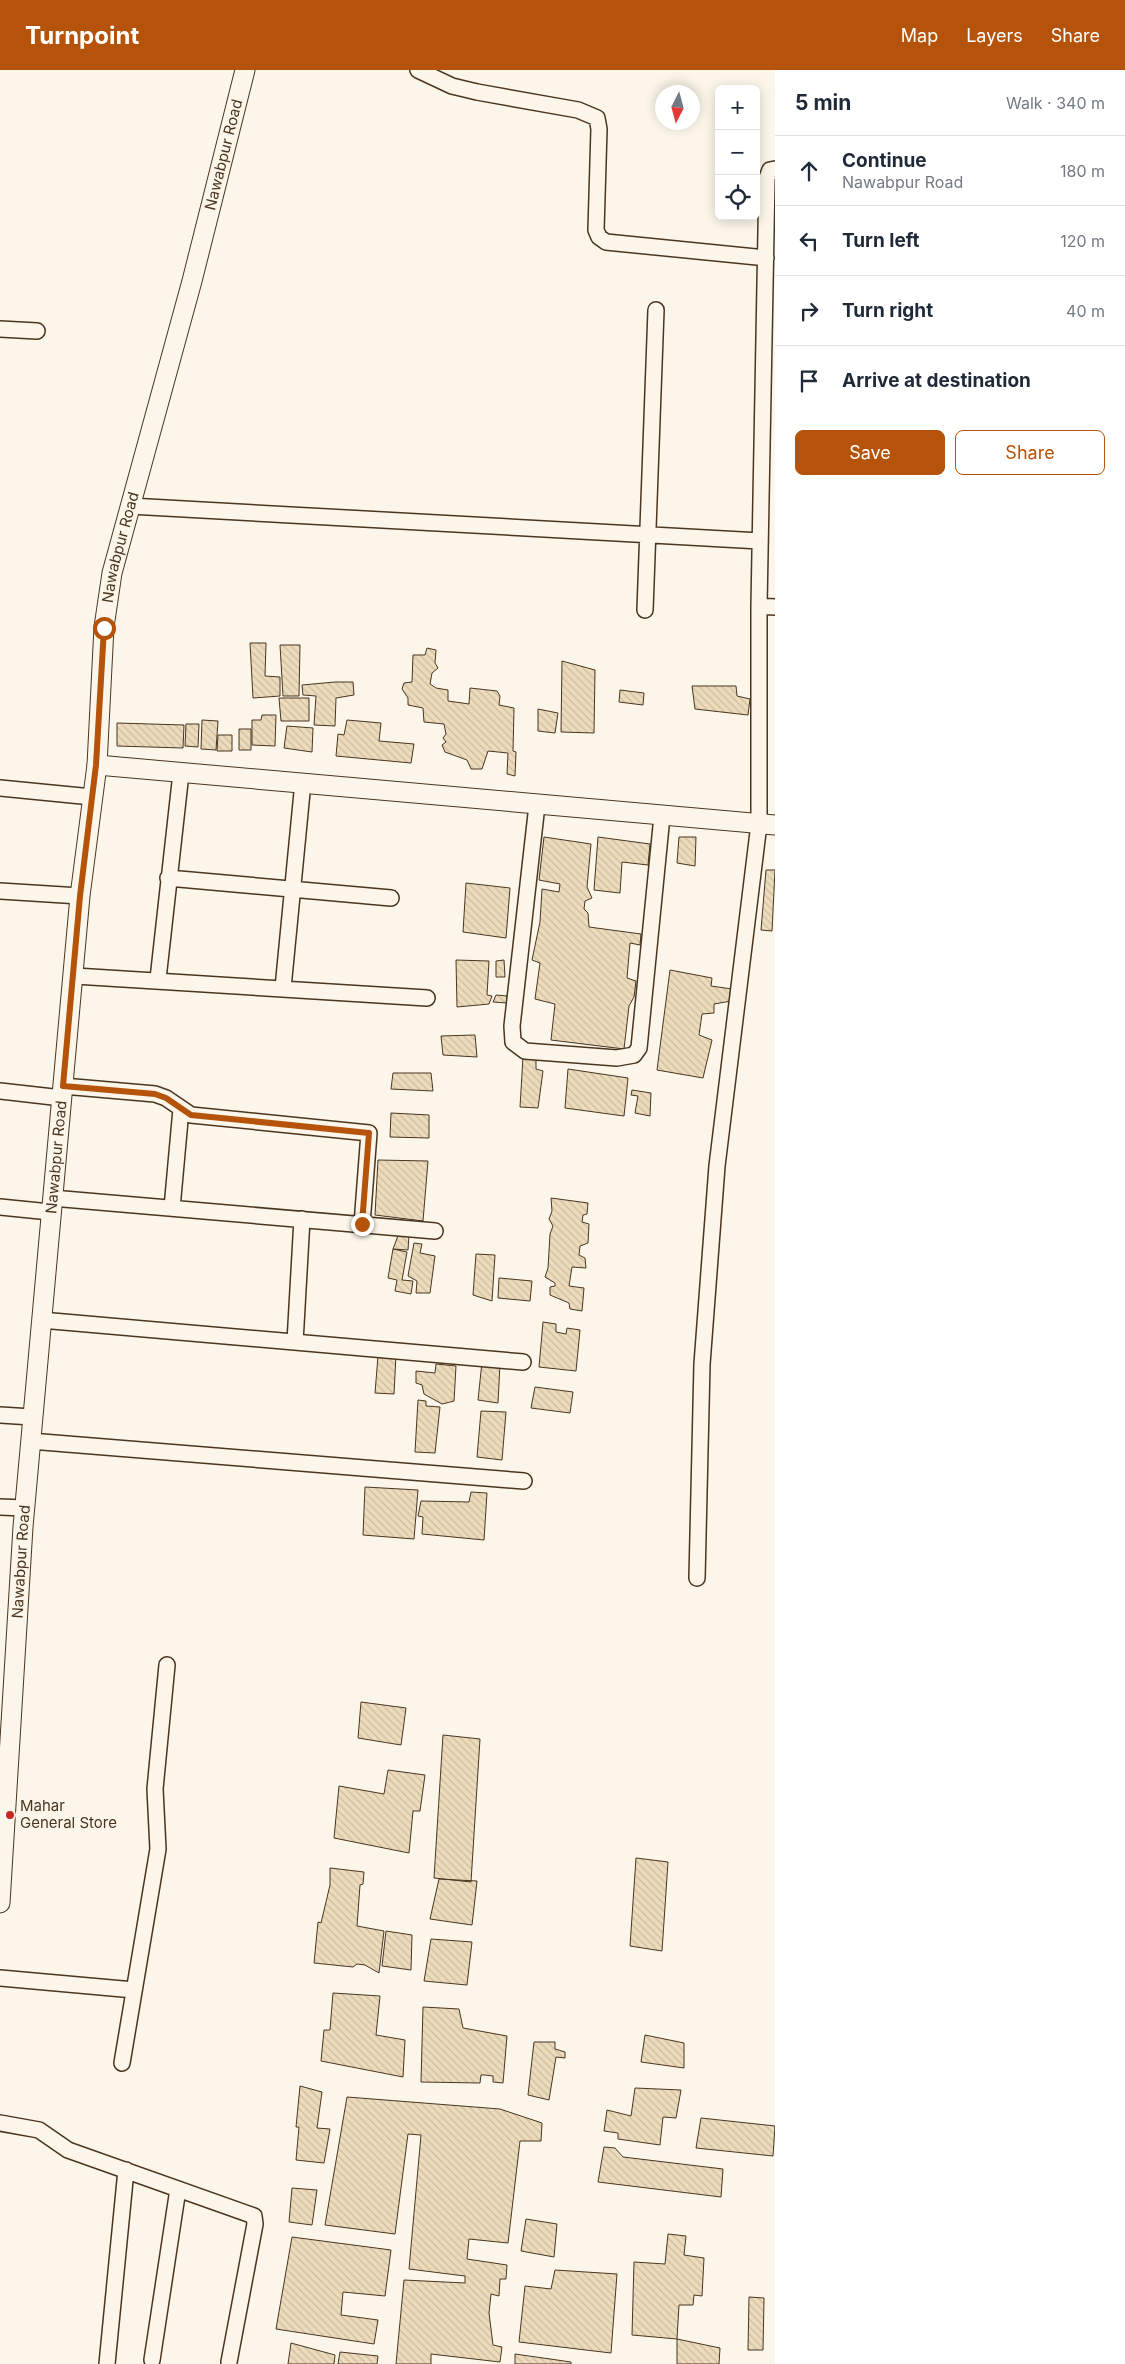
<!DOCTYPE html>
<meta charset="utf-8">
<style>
body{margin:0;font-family:Inter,sans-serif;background:#f6f6f7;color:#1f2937}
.controls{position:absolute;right:15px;top:15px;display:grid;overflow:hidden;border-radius:8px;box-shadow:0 2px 12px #0003}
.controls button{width:45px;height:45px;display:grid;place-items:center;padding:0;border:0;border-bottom:1px solid #e0e1e3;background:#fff;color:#1f2937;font:25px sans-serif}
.compass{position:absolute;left:655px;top:15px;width:45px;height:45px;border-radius:50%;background:#fff;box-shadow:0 2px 12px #0003;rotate:186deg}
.stop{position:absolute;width:15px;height:15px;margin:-11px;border:4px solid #b45309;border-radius:50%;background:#fff}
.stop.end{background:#b45309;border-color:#fff;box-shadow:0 1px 5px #0008}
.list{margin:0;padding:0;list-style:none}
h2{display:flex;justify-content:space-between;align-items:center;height:65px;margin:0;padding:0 20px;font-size:21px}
h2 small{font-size:16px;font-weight:400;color:#747a83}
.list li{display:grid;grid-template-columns:32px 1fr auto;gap:15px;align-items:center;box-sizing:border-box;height:70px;padding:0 20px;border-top:1px solid #e0e1e3}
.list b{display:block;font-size:19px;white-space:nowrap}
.list p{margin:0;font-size:16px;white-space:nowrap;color:#747a83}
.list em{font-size:16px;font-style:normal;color:#747a83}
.actions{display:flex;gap:10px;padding:15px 20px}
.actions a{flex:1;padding:11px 0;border:1px solid #b45309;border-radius:8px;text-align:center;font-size:18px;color:#b45309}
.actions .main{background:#b45309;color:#fff}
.icon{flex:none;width:28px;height:28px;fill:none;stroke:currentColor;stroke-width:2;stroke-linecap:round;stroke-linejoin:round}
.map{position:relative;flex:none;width:775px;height:2294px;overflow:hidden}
header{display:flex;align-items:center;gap:30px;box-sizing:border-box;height:70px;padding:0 25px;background:#b45309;color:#fff}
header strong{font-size:24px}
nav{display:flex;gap:28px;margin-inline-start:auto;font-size:18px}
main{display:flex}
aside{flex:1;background:#fff}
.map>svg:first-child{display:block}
</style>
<header>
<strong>Turnpoint</strong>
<nav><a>Map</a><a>Layers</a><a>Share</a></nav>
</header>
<main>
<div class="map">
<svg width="775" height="2294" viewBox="0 0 775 2294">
<defs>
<pattern id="building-back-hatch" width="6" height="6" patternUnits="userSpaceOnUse" patternTransform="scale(1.25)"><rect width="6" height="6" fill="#ecdcbc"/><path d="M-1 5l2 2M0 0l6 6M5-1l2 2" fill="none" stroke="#ccbda1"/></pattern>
</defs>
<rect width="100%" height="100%" fill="#fbf6e9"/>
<path fill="url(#building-back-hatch)" stroke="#4a3520" d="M250,573h16l-1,33 15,1v19l-27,2z
M280,575h20l-1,51h-16z
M427,578l9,2 -1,13 3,5 -6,5 -2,11 6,4 12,2v11l21,3 1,-16 27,3 3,5 -1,9 15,3 -1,43 3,1 -1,24 -8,-2 1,-21 -20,-2 -6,18h-11l-4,-9 -22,-8 -3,-7 4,-3 -3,-4 3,-4 -2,-10 -20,-2 -1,-14 -15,-3v-7l-6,-9 2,-6 8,-1 1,-27h12z
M562,591l33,9 -1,63 -33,-1z
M335,612h18l1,13 -18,3 -1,28 -21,-1 2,-29 -13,-1 -1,-10z
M692,616h44l1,10 13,3 -2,16 -53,-6z
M620,620l24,3 -1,12 -24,-3z
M279,628h30v23h-28z
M538,639l20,4 -3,20 -17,-2z
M262,645h14l-1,31 -23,-1v-25h9z
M202,650l16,1 -2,29 -15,-1z
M347,650l34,3 -2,18 35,3 -3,19 -75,-7 2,-22 6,1z
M117,653l67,2 -1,23 -66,-2z
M186,654h13l-1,23 -13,-1z
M287,656l26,2 -1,24 -28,-4z
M239,659h12v21h-12z
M218,665h14v16h-15z
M544,767l47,7 -4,43 5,11 -7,3 -1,8 4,4 1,14 52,7 -1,11 -10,-2 -3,35 9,3 -2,16 -5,9 -5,43 -73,-9 4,-36 -20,-5 5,-36 -8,-3 8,-38 2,-33 17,3 1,-8 -21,-4z
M598,767l52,7 -2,21 -26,-3 -2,31 -26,-3z
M679,767h17l-1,29 -18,-3z
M766,800h9l-3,61 -11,-1z
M466,813l44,5 -4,50 -43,-6z
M456,890l33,1 -2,34 5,1 -3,8 -32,3z
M504,890l1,17h-9v-16z
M670,900l42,8 -1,8 21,3 -1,12 -17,3v9l-12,1 -3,21 13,5 -9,38 -46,-8z
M496,925l11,1v7l-14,-1z
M475,965l2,22 -34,-2 -2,-19z
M523,987l13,2v10l7,2 -5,37 -18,-1z
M568,999l60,9 -4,38 -59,-8z
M393,1003h38l2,18 -42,-2z
M632,1020l19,3 -1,23 -15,-3 3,-17 -7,-1z
M391,1043l38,2v23l-39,-1z
M378,1090l50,1 -5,60 -48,-6z
M551,1128l37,5 -1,11 -4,1 -1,7 7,2 -1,19 -8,3 -1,9 6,3 1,10 -14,-1 -3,19 15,2 -2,23 -12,-2 -1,-6 -19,-8v-8l5,-1v-3l-10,-6 3,-9 2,-34 3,-8 -4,-7 3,-8z
M399,1163l10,1 -1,16 -15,-1z
M414,1173l8,1 -2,9 15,3 -5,37h-14l1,-12 -9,-5z
M393,1179l14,3 -5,28 11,1 -2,13 -16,-3 2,-11 -9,-2z
M476,1184l19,1 -3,46 -19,-6z
M499,1208l33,3 -2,20 -32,-3z
M543,1252l13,2v8l10,2 1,-6 13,2 -4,41 -37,-4z
M396,1285l-2,39 -19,-1 3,-37z
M482,1292l18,2 -2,39 -20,-3z
M436,1294l20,2 -2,35 -12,3 -18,-10 -2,-9 -6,-2v-12l19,2z
M535,1317l38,5 -3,21 -39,-5z
M418,1330l8,1v5l14,1 -5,46 -20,-1z
M481,1341l25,1 -4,48 -25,-3z
M365,1417l53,3 -4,49 -51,-4z
M471,1422l16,1 -3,47 -62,-6 1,-17 -5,-1 3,-15 48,1z
M361,1632l45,6 -5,37 -43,-7z
M443,1665l37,4 -9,143 -37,-4z
M388,1700l37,5 -5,36h-7l-4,42 -75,-15 5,-52 45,8z
M636,1788l32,4 -6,89 -32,-5z
M330,1798l34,4 -1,12 -3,1 -3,41 27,5 -5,42 -14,-8 -8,-1 -4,3 -39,-4 4,-41 3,1 9,-38z
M439,1809l38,2 -5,44 -42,-6z
M386,1861l26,4 -1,35 -29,-4z
M431,1869l41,3 -5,43 -43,-4z
M333,1923l47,3 -4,39 29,5 -2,37 -82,-16 3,-31h6z
M423,1937l36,2 4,19 44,8 -4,47 -10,-1v-6l-8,-1h-4l-1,8 -59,-1z
M645,1965l39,8v25l-43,-6z
M534,1972h21v7l10,3v6l-9,-1 -7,43 -21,-5z
M300,2016l22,6 -5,36 13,1 -6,34 -28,-3 3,-33h-3z
M635,2018l46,2 -5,28 -13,-1 -3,28 -42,-6v-6l-14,-2 3,-21 24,6z
M347,2027l153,12 42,14 -1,18h-21l-12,102 -39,-4 -2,20 40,6 -1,14h-6l-1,17 -8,-2 -2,19 4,32 9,2 -2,15 -69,-8v10h-35l8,-84 61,3v-7l-56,-7 12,-134 -13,-1 -13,100 -70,-9z
M701,2048l74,8 -2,30 -77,-8z
M604,2077l11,1 8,9 100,12 -2,28 -123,-15z
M292,2118l25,2 -5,35 -23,-3z
M526,2149l31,5 -3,33 -33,-6z
M668,2164l18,2 -2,19 20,3 -2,38 -8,-1 -1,10h-14l-2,34 -45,-4 2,-73 31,2z
M292,2167l99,13 -6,46 -42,-4 -2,23 37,5 -4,24 -98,-15z
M555,2200l62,4 -6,79 -92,-11 6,-56 26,3z
M749,2227l15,1 -1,52h-15z
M677,2269l43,9 -1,16h-42z
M291,2273l44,12 -1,9h-46z
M340,2282l38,4 -1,8h-39z
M515,2284l56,8v2h-56z"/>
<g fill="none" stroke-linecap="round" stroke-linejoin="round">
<g stroke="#4a3520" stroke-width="18">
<path id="minor" d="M418,0l34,16 25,6 101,18 19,8 2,11 -3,101 3,7 7,5 160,16
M0,259l37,2
M130,436l630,35
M759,536l16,1
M645,540l11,-300
M0,718l92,9
M537,735l-25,221 1,16 12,9 92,7 17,-3 5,-7 23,-232
M168,808l223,20
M0,821l80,5
M75,906l352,22
M158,909l23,-206
M283,918l20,-206
M63,1016l92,8 11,4 25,17 178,18 -7,91
M0,1021l62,7
M52,1128l383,33
M0,1137l50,5
M172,1138l9,-99
M41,1250l482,42
M295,1272l7,-123
M0,1345l32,2
M30,1371l494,40
M0,1437l24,1
M697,1508l5,-214 15,-198 42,-342v-218l8,-428 3,-8 5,-1
M0,1908l134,12
M122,1993l36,-214 -3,-60 12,-124
M0,2053l39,7 29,20 186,66 1,8 -26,138
M152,2290l26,-171
M107,2294l19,-194"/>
</g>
<g stroke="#4a3520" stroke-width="21">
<g id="tertiary">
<path d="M97,695l678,60"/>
<path id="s1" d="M0,1833l23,-376 57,-631 17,-131 7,-138 8,-54 80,-292 53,-211"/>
</g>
</g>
<use href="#minor" stroke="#fbf6e9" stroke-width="15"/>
<use href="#tertiary" stroke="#fbf6e9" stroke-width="19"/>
</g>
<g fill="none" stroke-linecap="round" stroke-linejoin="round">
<path stroke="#b45309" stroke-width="6" d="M104,558l-8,137 -16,131 -17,190 92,8 11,4 25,17 178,18 -7,91"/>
</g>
<circle fill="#c62828" stroke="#fbf6e9" stroke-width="2" cx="10" cy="1745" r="5"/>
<g text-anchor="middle" stroke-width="4" stroke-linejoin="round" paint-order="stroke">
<g font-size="15" fill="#4a3520" stroke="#fbf6e9">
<text dy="5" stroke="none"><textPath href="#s1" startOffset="1768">Nawabpur Road</textPath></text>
<text dy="5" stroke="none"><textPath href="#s1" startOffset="1362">Nawabpur Road</textPath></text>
<text dy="5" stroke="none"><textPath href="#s1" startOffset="748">Nawabpur Road</textPath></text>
<text dy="5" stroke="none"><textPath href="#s1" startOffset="342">Nawabpur Road</textPath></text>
</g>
<g font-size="15" fill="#4a3520" stroke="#fbf6e9" text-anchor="start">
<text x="20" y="1741">Mahar<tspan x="20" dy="17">General Store</tspan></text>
</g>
</g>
</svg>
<div class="controls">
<button>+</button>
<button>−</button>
<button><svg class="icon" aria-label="locate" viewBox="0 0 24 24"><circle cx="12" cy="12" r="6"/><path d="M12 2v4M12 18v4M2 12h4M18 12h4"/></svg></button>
</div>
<svg class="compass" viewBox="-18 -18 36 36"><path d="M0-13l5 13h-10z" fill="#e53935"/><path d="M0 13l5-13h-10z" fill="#747a83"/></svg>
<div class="stop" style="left:104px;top:558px"></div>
<div class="stop end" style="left:362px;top:1154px"></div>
</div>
<aside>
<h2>5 min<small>Walk · 340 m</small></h2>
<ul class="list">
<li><svg class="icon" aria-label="ahead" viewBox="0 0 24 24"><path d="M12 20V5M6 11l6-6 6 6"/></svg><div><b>Continue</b><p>Nawabpur Road</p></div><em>180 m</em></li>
<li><svg class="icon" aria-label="left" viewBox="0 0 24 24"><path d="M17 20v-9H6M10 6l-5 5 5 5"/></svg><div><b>Turn left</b></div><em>120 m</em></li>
<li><svg class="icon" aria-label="right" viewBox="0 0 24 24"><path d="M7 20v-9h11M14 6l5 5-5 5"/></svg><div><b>Turn right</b></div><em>40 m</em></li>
<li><svg class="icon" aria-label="arrive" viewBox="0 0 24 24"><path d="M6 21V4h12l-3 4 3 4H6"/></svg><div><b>Arrive at destination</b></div></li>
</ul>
<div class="actions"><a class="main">Save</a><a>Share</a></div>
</aside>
</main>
